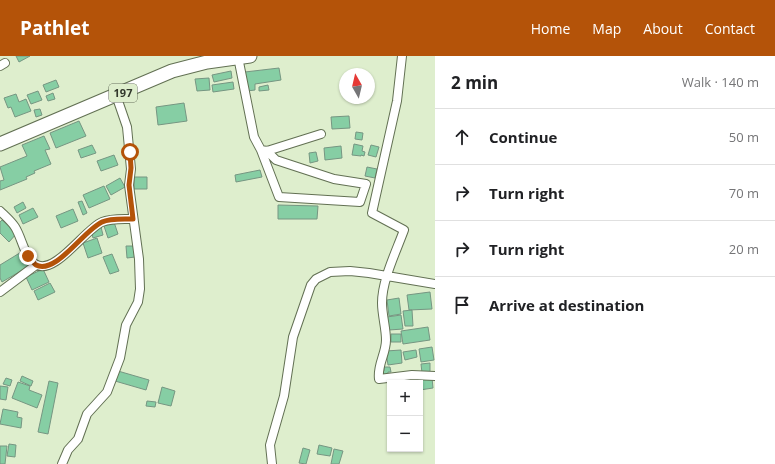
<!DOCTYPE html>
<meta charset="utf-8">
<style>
body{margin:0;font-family:"Open Sans",sans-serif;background:#f6f6f6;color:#202124}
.controls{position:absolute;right:12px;bottom:12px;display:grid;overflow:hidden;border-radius:0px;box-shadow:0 1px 3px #0004}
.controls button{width:36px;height:36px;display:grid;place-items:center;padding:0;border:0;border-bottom:1px solid #e0e0e0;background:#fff;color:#202124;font:20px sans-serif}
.compass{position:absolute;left:339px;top:12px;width:36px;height:36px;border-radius:50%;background:#fff;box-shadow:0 1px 3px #0004;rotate:352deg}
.stop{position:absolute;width:12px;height:12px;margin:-9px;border:3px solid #b45309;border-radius:50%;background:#fff}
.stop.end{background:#b45309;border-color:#fff;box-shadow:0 1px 4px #0008}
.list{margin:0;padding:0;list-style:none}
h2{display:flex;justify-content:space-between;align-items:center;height:52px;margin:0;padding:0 16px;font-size:17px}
h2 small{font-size:13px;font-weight:400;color:#757577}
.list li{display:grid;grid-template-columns:26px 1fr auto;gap:12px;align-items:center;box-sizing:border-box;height:56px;padding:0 16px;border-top:1px solid #e0e0e0}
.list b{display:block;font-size:15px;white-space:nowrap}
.list em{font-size:13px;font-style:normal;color:#757577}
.icon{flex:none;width:22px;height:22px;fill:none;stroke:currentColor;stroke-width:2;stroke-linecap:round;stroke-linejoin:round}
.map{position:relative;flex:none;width:435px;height:408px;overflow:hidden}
header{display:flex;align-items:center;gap:24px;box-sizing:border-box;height:56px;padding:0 20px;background:#b45309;color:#fff}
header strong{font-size:19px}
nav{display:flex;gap:22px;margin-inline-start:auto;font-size:14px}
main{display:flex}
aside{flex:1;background:#fff}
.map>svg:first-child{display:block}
</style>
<header>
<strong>Pathlet</strong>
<nav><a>Home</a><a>Map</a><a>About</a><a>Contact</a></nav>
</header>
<main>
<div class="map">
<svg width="435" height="408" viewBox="0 0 435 408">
<rect width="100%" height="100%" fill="#deeecd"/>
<path fill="#86cea4" stroke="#769682" d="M16,0h14l-11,6z
M279,12l2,12 -26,4v6l-8,1 -2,-19z
M231,15l1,7 -18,4 -2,-7z
M209,22l1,12 -13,1 -2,-12z
M56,24l3,7 -13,5 -3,-7z
M233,26l1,7 -21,3 -1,-7z
M268,29l1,5 -10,1v-4z
M38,35l4,9 -11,4 -4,-9z
M53,37l2,6 -7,2 -2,-5z
M16,38l3,8 7,-3 5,12 -16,6 -4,-10 -3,1 -4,-10z
M184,47l3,18 -29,4 -2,-18z
M40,53l2,6 -6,2 -2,-7z
M349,60l1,12 -18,1 -1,-12z
M79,65l7,15 -30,12 -6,-15z
M356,76l7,1 -1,7 -7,-1z
M44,80l6,13 -5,1 6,14 -17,7 1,2 -9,4 1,2 -27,11v-9l4,-1 -4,-13 27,-11 -5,-11z
M354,88l9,2 -1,5 3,1 -1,4 -3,-1v1l-9,-1z
M92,89l4,8 -15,5 -3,-8z
M371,89l8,2 -3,10 -8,-2z
M341,90l1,12 -17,2 -1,-12z
M316,96l2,9 -8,2 -1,-10z
M114,99l4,10 -17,6 -4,-10z
M367,111l10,2 -2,9 -10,-2z
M260,114l2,7 -26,5 -1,-7z
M134,121h13v12h-13z
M120,122l5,9 -14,8 -5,-9z
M104,130l6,13 -21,9 -6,-13z
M82,145l5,12 -4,2 -5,-13z
M23,146l3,6 -9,5 -3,-6z
M278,149l40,1 -1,13h-39z
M33,152l5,9 -15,7 -4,-9z
M73,153l5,12 -17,7 -5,-12z
M2,164l15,13 -8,9 -9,-9v-11z
M114,166l4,12 -10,4 -4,-12z
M101,171l2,8 -10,3 -2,-8z
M97,182l5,15 -14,5 -5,-15z
M126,190h8l1,11 -8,1z
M23,195l8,14 -29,17 -2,-4v-13z
M112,198l7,17 -9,3 -7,-17z
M43,213l6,13 -17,8 -6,-13z
M50,227l5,9 -17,8 -4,-9z
M430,236l2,17 -23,1 -2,-15z
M399,242l2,16 -12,2 -2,-16z
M412,254l1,16h-8l-2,-15z
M401,259l2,14 -14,1 -2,-13z
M428,271l2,13 -27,4 -2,-13z
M391,278h10v8h-10z
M432,291l2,13 -13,2 -2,-13z
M401,294l1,13 -14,2 -2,-14z
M416,294l1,7 -12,3 -2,-8z
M430,307v10h-8l-1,-9z
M384,311h6l1,5h-3v3h-6v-4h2z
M118,315l31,9 -3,10 -31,-9z
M22,320l11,5 -2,5 -11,-5z
M6,322l6,2 -2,6 -7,-2z
M432,322l1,10 -13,2v-7h-7l-1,-3z
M49,325l9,2 -10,51 -10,-2z
M18,326l12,4 -1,4 13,5 -5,13 -25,-10z
M0,330l8,1 -2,13 -6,-1z
M162,331l13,4 -4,15 -13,-3z
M147,345l9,1 -1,5 -9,-1z
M3,353l15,3 -1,5 5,1 -1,10 -21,-4z
M9,388l7,1 -1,12 -8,-1z
M319,389l13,3 -2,8 -13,-2z
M0,390h7l-2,18h-5z
M303,392l7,2 -4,14 -7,-1z
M334,393l9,2 -4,13h-8z"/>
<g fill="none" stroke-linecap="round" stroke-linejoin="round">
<g stroke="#627053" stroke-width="10">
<path id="minor" d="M402,0l-5,45 -25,112 32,17c-8,22 -22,50 -22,73 0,12 4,25 4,37 0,14 -9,25 -7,39l33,-4 23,1
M238,1l16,80 7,13 6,1 54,-17
M0,10l5,-3
M261,94l18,47 81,5 6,-18 -32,-5 -58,-19 -9,-9
M0,155c5,5 11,10 15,16 7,11 9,29 20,37 19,13 50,-35 67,-42 9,-4 21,-3 31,-3
M0,236l36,-27
M62,408l6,-14 10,-11 9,-25 20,-22 13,-34 6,-33 12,-23 2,-13 -1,-30 -10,-74 2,-16 -4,-42 -11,-32
M272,408l-2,-19 14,-49 9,-59 18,-52 5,-6 14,-7 20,-1 19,2 66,11"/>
</g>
<g stroke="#627053" stroke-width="15">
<path id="trunk" d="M0,88l172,-73 35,-9 43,-6"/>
</g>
<use href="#minor" stroke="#fff" stroke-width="8"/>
<use href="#trunk" stroke="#fff" stroke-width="13"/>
</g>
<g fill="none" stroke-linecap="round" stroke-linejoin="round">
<path stroke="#b45309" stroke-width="5" d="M28,200c2,2 5,7 8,9 20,10 48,-35 66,-43 8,-4 21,-3 31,-3l-4,-34 2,-17 -1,-16"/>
</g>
<g text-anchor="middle" stroke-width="3.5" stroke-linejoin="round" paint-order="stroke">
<rect fill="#deeecd" stroke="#666f5c" stroke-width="1" x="109" y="28" width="28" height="18" rx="3"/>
<g font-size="11" font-weight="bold" fill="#32382c">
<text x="123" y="41">197</text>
</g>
</g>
</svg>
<div class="controls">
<button>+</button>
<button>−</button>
</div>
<svg class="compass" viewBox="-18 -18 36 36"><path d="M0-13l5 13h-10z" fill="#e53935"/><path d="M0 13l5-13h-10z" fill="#757577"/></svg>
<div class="stop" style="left:130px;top:96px"></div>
<div class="stop end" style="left:28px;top:200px"></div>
</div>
<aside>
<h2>2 min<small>Walk · 140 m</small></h2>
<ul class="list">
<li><svg class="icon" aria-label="ahead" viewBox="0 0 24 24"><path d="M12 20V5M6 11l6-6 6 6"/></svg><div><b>Continue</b></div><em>50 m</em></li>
<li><svg class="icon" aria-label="right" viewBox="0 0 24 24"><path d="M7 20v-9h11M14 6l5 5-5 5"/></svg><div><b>Turn right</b></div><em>70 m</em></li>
<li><svg class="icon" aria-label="right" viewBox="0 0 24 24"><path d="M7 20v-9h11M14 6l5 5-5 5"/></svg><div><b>Turn right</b></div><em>20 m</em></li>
<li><svg class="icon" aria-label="arrive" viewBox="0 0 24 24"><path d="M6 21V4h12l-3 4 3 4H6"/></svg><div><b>Arrive at destination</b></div></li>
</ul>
</aside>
</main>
